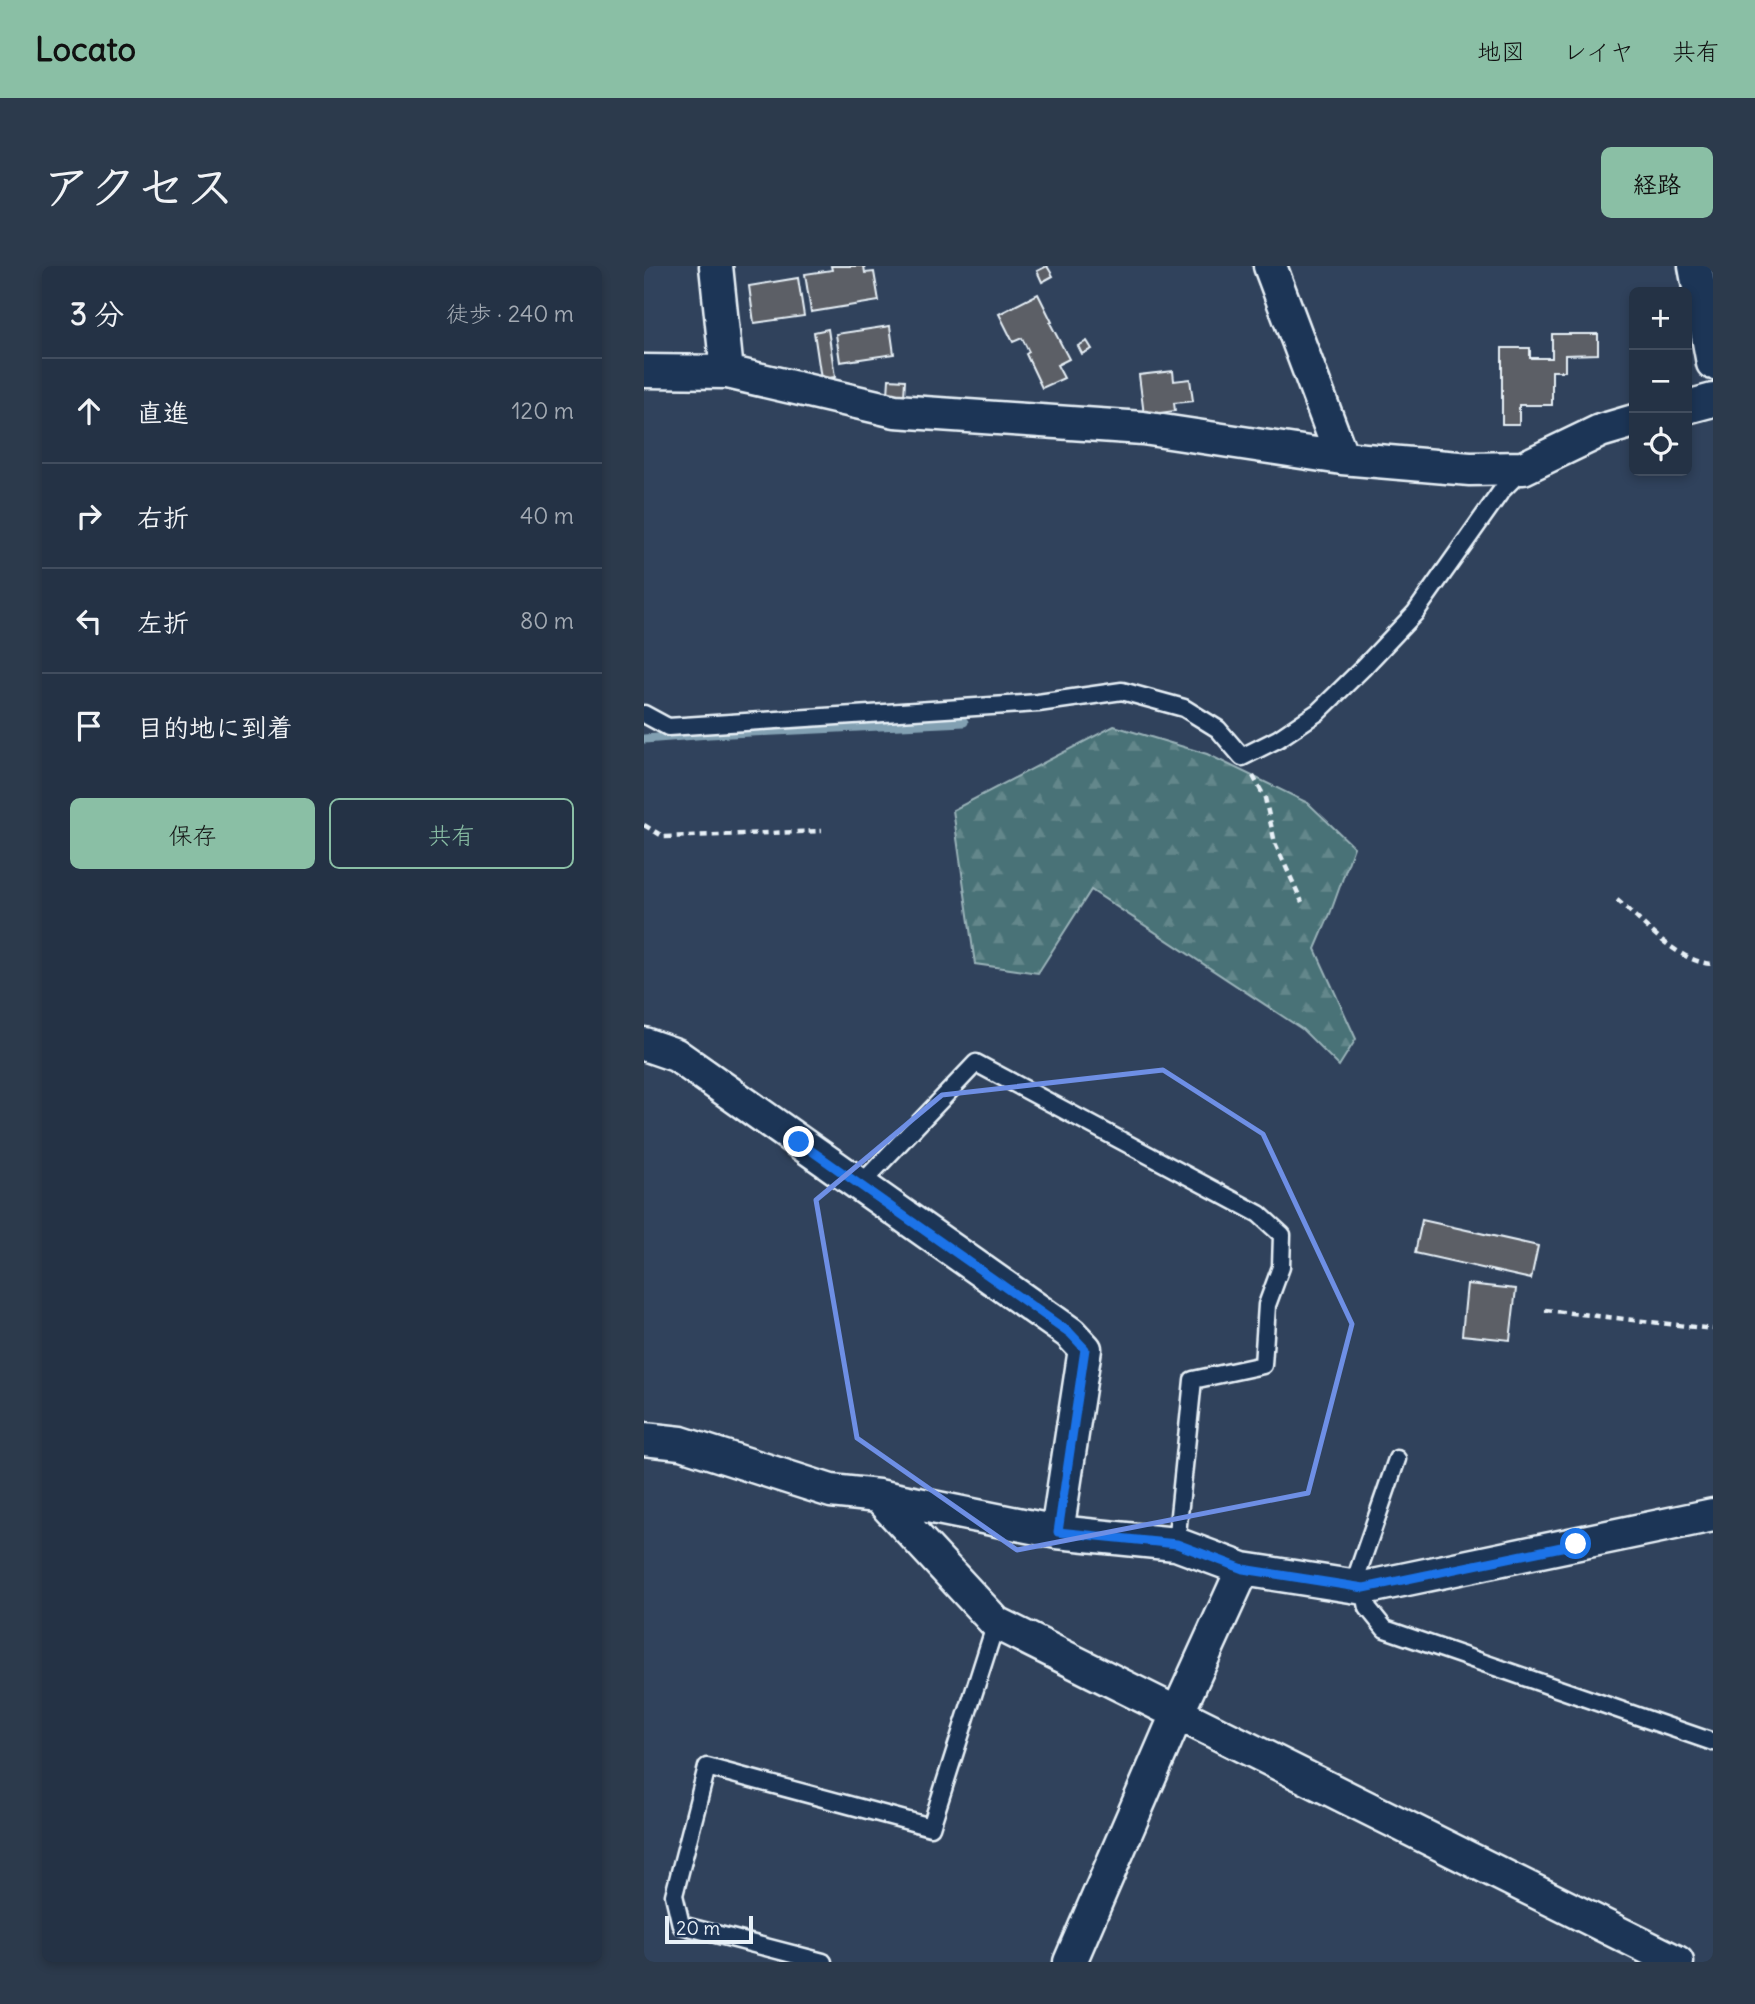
<!DOCTYPE html>
<html lang="ja">
<meta charset="utf-8">
<style>
body{margin:0;font-family:Delius,"Klee One",sans-serif;background:#2c3a4c;color:#f1f3f6}
.controls{position:absolute;right:21px;top:21px;display:grid;overflow:hidden;border-radius:10px;box-shadow:0 4px 10px #0003}
.controls button{width:63px;height:63px;display:grid;place-items:center;padding:0;border:0;border-bottom:2px solid #414d5e;background:#243245;color:#f1f3f6;font:35px sans-serif}
.scale{position:absolute;left:21px;bottom:18px;width:88px;box-sizing:border-box;padding-left:7px;border:4px solid #e8f1f8;border-top:0;font-size:19px;line-height:24px;white-space:nowrap;color:#e8f1f8;-webkit-text-stroke:5px #1d3557;paint-order:stroke}
.stop{position:absolute;width:21px;height:21px;margin:-16px;border:5px solid #1a73e8;border-radius:50%;background:#fff}
.stop.end{background:#1a73e8;border-color:#fff;box-shadow:0 2px 7px #0008}
.list{margin:0;padding:0;list-style:none}
h2{display:flex;justify-content:space-between;align-items:center;height:91px;margin:0;padding:0 28px;font-size:30px}
h2 small{font-size:23px;font-weight:400;color:#a3aab3}
.list li{display:grid;grid-template-columns:46px 1fr auto;gap:21px;align-items:center;box-sizing:border-box;height:105px;padding:0 28px;border-top:2px solid #414d5e}
.list b{display:block;font-size:26px;white-space:nowrap}
.list em{font-size:23px;font-style:normal;color:#a3aab3}
.actions{display:flex;gap:14px;padding:21px 28px}
.actions a{flex:1;padding:16px 0;border:2px solid #8abfa5;border-radius:10px;text-align:center;font-size:24px;color:#8abfa5}
.actions .main{background:#8abfa5;color:#111}
.icon{flex:none;width:38px;height:38px;fill:none;stroke:currentColor;stroke-width:2;stroke-linecap:round;stroke-linejoin:round}
.map{position:relative;flex:none;width:1069px;height:1696px;overflow:hidden;border-radius:10px}
header{display:flex;align-items:center;gap:42px;box-sizing:border-box;height:98px;padding:0 35px;background:#8abfa5;color:#111}
header strong{font-size:33px}
nav{display:flex;gap:38px;margin-inline-start:auto;font-size:24px}
.intro{display:flex;align-items:center;justify-content:space-between;box-sizing:border-box;height:168px;padding:0 42px}
h1{margin:0;font-size:49px}
.button{padding:18px 32px;border-radius:10px;background:#8abfa5;color:#111;font-size:24px;font-weight:700}
main{display:flex;gap:42px;padding:0 42px}
aside{flex:1;background:#243245;border-radius:10px;box-shadow:0 4px 10px #0003}
.map>svg:first-child{display:block}
</style>
<header>
<strong>Locato</strong>
<nav><a>地図</a><a>レイヤ</a><a>共有</a></nav>
</header>
<div class="intro"><h1>アクセス</h1><a class="button">経路</a></div>
<main>
<aside>
<h2>3 分<small>徒歩 · 240 m</small></h2>
<ul class="list">
<li><svg class="icon" aria-label="ahead" viewBox="0 0 24 24"><path d="M12 20V5M6 11l6-6 6 6"/></svg><div><b>直進</b></div><em>120 m</em></li>
<li><svg class="icon" aria-label="right" viewBox="0 0 24 24"><path d="M7 20v-9h11M14 6l5 5-5 5"/></svg><div><b>右折</b></div><em>40 m</em></li>
<li><svg class="icon" aria-label="left" viewBox="0 0 24 24"><path d="M17 20v-9H6M10 6l-5 5 5 5"/></svg><div><b>左折</b></div><em>80 m</em></li>
<li><svg class="icon" aria-label="arrive" viewBox="0 0 24 24"><path d="M6 21V4h12l-3 4 3 4H6"/></svg><div><b>目的地に到着</b></div></li>
</ul>
<div class="actions"><a class="main">保存</a><a>共有</a></div>
</aside>
<div class="map">
<svg width="1069" height="1696" viewBox="0 0 1069 1696">
<defs>
<pattern id="forest-firs" width="22" height="20" patternUnits="userSpaceOnUse" patternTransform="scale(1.75)"><rect width="22" height="20" fill="#4a7277"/><path d="M5 1l3.5 6h-7zM16 11l3.5 6h-7z" fill="#64878b"/></pattern>
</defs>
<rect width="100%" height="100%" fill="#30425c"/>
<filter id="ink" filterUnits="userSpaceOnUse"><feTurbulence type="fractalNoise" baseFrequency=".0143" numOctaves="2"/><feDisplacementMap in="SourceGraphic" scale="14" xChannelSelector="R" yChannelSelector="G"/><feConvolveMatrix kernelMatrix="1 2 1 2 8 2 1 2 1" color-interpolation-filters="sRGB"/></filter>
<g filter="url(#ink)">
<path fill="url(#forest-firs)" stroke="#99b2b8" stroke-width="2" d="M470,460l93,28 101,49 46,44 -24,67 -15,35 41,90 -17,27 -37,-37 -211,-139 -53,83 -63,-9 -22,-154z"/>
<g fill="none" stroke-linecap="round" stroke-linejoin="round">
<path stroke="#82a0b2" stroke-width="9" d="M0,473l65,-5 255,-12"/>
</g>
<path fill="#5b5f66" stroke="#e8f1f8" stroke-width="2" d="M187,0h33l1,7 9,-1 5,29 -68,11 -6,-38 27,-4z
M403,0l6,10 -11,6 -5,-11z
M154,12l6,38 -50,7 -5,-37z
M394,28l14,28 -2,1 19,36 -12,6 7,13 -22,10 -16,-34 3,-2 -7,-14 -9,4 -14,-28z
M246,60l4,28 -54,8 -4,-28z
M184,63l7,48 -14,2 -7,-47z
M908,68h46v20l-33,1v16h-13v34h-33v19h-17v-76h28v10h22z
M443,75l5,8 -10,5 -4,-8z
M529,105l1,10 16,-2 3,22 -19,2 1,8 -31,4 -5,-40z
M245,113l16,1 -1,17 -16,-2z
M778,954l116,26 -7,33 -116,-26z
M823,1018l49,5 -6,51 -48,-5z"/>
<g fill="none" stroke-linecap="round" stroke-linejoin="round">
<g stroke="#e8f1f8" stroke-width="21">
<path id="lane" d="M0,448l24,13 370,-24 84,-12 62,17 34,21 24,28 36,-18 40,-27 45,-44 52,-55 87,-123 20,-20
M216,919l116,-122 283,151 23,21 -1,32 -14,38 -4,60 -70,15 -17,164
M709,1320l44,-127
M720,1322l4,20 17,21 328,113
M179,1696l-142,-37 -7,-30 33,-128 224,60 65,-204"/>
</g>
<g stroke="#e8f1f8" stroke-width="37">
<path id="street" d="M72,0l11,106
M626,0l72,192
M1051,0l18,97
M0,105l83,1 168,39 248,17 199,30 128,11 53,-1 77,-37 34,-10
M1043,141l26,-7
M0,778l32,11 394,278 15,16 -28,183
M0,1173l37,4 150,48 47,5 179,36 119,12 67,25
M234,1230l118,127 681,339
M426,1696l107,-248 66,-145 121,19 349,-73"/>
</g>
<path stroke="#e8f1f8" stroke-width="4.5" stroke-dasharray="7 5" stroke-linecap="butt" d="M609,510l12,22 10,45 27,59
M0,559l20,12 158,-6
M973,634c25,21 61,63 96,64
M901,1044l168,19"/>
<use href="#lane" stroke="#1d3557" stroke-width="16"/>
<use href="#street" stroke="#1d3557" stroke-width="32"/>
</g>
</g>
<g fill="none" stroke-linecap="round" stroke-linejoin="round" filter="url(#ink)">
<path stroke="#1a73e8" stroke-width="9" d="M155,876l271,191 15,16 -27,183 119,12 66,25 121,19 212,-44"/>
</g>
<path fill="none" stroke="#6e8fe5" stroke-width="5" stroke-linejoin="round" d="M519,804l100,64 89,190 -44,169 -291,57 -160,-112 -41,-238 126,-105z"/>
</svg>
<div class="controls">
<button>+</button>
<button>−</button>
<button><svg class="icon" aria-label="locate" viewBox="0 0 24 24"><circle cx="12" cy="12" r="6"/><path d="M12 2v4M12 18v4M2 12h4M18 12h4"/></svg></button>
</div>
<div class="scale">20 m</div>
<div class="stop" style="left:932px;top:1278px"></div>
<div class="stop end" style="left:155px;top:876px"></div>
</div>
</main>
